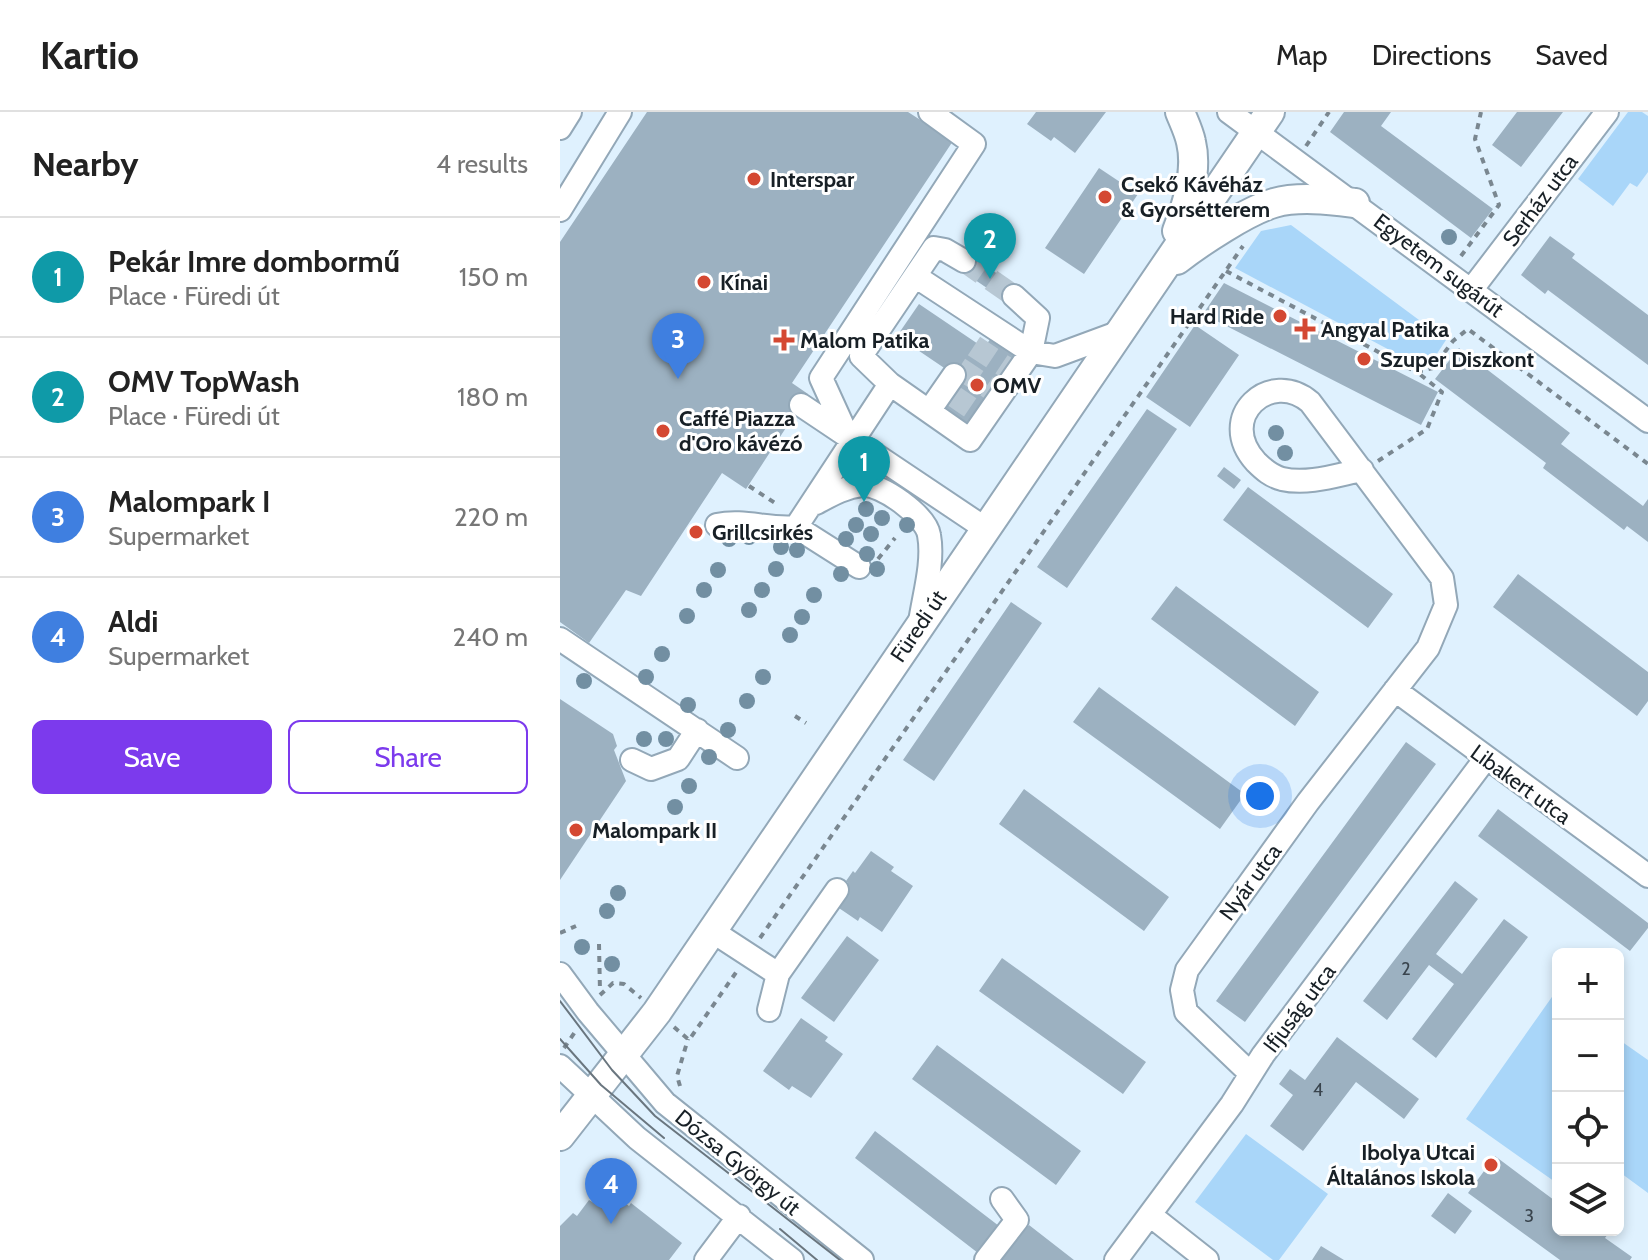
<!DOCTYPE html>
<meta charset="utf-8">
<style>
body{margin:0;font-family:Cabin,sans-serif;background:#f6f6f6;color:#222}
.controls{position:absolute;right:24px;bottom:24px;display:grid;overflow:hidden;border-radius:12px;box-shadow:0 4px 12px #0003}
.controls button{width:72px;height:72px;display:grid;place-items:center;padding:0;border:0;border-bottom:2px solid #e0e0e0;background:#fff;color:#222;font:40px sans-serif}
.you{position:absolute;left:700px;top:684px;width:28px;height:28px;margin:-20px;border:6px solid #fff;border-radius:50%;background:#1a73e8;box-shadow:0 0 0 12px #1a73e833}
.badge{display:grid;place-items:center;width:52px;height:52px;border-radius:50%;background:#7c3aed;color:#fff;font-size:26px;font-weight:700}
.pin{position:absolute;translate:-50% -66px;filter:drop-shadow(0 2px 4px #0008)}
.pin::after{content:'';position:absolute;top:42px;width:28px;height:24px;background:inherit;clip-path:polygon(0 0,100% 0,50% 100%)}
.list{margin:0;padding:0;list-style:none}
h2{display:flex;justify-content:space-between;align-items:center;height:104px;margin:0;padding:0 32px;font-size:34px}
h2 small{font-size:26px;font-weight:400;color:#767676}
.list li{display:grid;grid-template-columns:52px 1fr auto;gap:24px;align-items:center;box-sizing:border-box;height:120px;padding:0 32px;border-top:2px solid #e0e0e0}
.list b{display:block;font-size:30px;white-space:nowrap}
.list p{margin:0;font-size:26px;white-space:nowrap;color:#767676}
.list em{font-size:26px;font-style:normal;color:#767676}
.actions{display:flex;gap:16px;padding:24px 32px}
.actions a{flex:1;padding:18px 0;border:2px solid #7c3aed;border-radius:12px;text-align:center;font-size:28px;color:#7c3aed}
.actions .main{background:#7c3aed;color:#fff}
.icon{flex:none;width:44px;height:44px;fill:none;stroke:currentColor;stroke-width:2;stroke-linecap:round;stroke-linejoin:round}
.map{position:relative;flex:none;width:1088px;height:1148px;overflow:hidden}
header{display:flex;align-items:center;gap:48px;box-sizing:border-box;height:112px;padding:0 40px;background:#fff;border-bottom:2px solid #e0e0e0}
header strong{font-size:38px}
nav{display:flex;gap:44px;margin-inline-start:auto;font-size:28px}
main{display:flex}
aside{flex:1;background:#fff}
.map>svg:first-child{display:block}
</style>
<header>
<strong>Kartio</strong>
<nav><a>Map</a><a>Directions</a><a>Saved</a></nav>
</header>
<main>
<aside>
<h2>Nearby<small>4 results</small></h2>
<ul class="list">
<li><span class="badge" style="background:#0f9aa8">1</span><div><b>Pekár Imre dombormű</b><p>Place · Füredi út</p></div><em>150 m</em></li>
<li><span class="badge" style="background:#0f9aa8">2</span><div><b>OMV TopWash</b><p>Place · Füredi út</p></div><em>180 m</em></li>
<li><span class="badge" style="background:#3f7fe0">3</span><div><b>Malompark I</b><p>Supermarket</p></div><em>220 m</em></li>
<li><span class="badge" style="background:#3f7fe0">4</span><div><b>Aldi</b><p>Supermarket</p></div><em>240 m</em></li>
</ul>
<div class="actions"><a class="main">Save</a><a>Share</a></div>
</aside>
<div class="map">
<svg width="1088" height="1148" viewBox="0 0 1088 1148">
<rect width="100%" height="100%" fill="#dff1fe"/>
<path fill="#a9d6f9" d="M1068,0h14l6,4v56l-11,15 -7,-4 -17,23 -35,-27z
M731,113l155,115c-9,13 -14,27 -32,23l-179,-95 26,-37z
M994,882l4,2v188l-92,-65z
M1058,927l30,21v133l-30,-22z
M686,1022l82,60 -49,66h-6l-78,-58z"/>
<path fill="#9cb1c1" d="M87,0h261l45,29 -161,242 16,11 -62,95 -24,-16 -81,123 -15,-6 -37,53 -29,-21v-380z
M476,0h70l-31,41 -21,-16 -3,4 -24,-17z
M784,0h47l-10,14 112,83 -22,29 -141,-106z
M957,0h46l-42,55 -29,-22z
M539,56l39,26 -54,80 -39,-26z
M990,124l25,18 -3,4 76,57v50l-100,-75 -3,4 -24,-19z
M416,136l21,15 -5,7 27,19 -10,14 -50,-34z
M664,171l214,109 -17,33 -218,-111z
M359,192l65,44 9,-13 25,17 -52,77 -25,-17 21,-32 -65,-44z
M635,213l44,30 -49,72 -44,-30z
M899,236l111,85 -9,11 82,62 5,-7v43l-21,-16 -3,4 -81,-62 3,-5 -111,-84z
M587,297l30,20 -110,159 -30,-21z
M664,355l17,13 -7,9 -17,-13z
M688,375l145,107 -25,34 -145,-108z
M958,462l130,98v29l-11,15 -144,-109z
M616,474l143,106 -24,34 -144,-107z
M451,490l31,21 -108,158 -31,-21z
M539,575l146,107 -25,35 -147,-107z
M0,587l53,35 4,12 -3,4 12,31 -66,99z
M846,630l30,22 -191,258 -29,-21z
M464,677l145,108 -25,34 -145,-107z
M938,697l150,114v5l-18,23 -152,-115z
M311,739l23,16 -3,4 22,15 -31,46 -22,-15 -2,4 -25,-17 15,-21 -2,-2 7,-10 2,2z
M895,769l23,18 -42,55 26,20 42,-55 24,18 -92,121 -24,-19 42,-55 -25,-19 -42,55 -24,-19z
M287,824l32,24 -45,62 -33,-24z
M442,846l144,104 -23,32 -144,-103z
M241,906l27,19 -3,4 18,13 -32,44 -19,-12 -3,4 -26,-19z
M777,925l82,62 -15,20 -48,-37 -53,69 -33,-25 23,-31 -14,-11 11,-15 15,11z
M377,933l144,106 -25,34 -144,-106z
M315,1019l124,95 -21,27 -123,-95z
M935,1044l63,47v27h53l-6,8 27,19 -2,3h-70l-92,-67z
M46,1076l23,18 2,-3 51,40 -13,17h-109v-34l13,-13 4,3 12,-16 5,3z
M888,1081l24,18 -17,23 -24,-18z
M469,1113l45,35h-73z
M761,1134l23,14h-32z"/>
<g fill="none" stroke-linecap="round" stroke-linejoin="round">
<path stroke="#b7c7d3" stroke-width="22" stroke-dasharray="22 11" stroke-linecap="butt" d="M404,149l50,35
M414,234l33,22
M399,256l33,22
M392,283l25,17"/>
<g stroke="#93a8b8" stroke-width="26">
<path id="minor" d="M669,0l419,309
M0,16l10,-16
M0,98l60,-98
M355,164l19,-28 11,2 19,11
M912,177l135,-177
M454,184l24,22 -7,34 24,4 65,-24
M241,293l185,124
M369,299l25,-36
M287,323l-26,-57 153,-234 -44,-32
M256,391c15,-8 29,-16 46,-18 19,-2 64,31 67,50 5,27 -5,60 -9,87
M157,413c27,-6 52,5 79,2l94,-143 -29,-28 54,-80 116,76 -61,88 -80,-56
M236,415l63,40
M0,527l177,119
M835,578l253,186
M72,648l19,9 27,-10 19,-29
M152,819l66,43
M0,862l28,38 77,91 197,157
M209,898l9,-36 59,-84
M0,954l77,72 155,122
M691,962l-65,-62 -4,-22 5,-20 121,-168 120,-154 18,-43 -4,-27 -132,-176c-39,-34 -95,15 -54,60 8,8 15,14 26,17 26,6 55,-4 80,-9
M590,1103l57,45
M146,1148l33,-44
M426,1148l31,-40 -15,-21
M556,1148l116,-156 31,-49 223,-297"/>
</g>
<g stroke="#93a8b8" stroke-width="32">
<path id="major" d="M617,119c10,-26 21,-60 14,-89 -2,-10 -7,-20 -11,-30
M617,148c23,-18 70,-49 97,-57 25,-7 56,-3 81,0
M0,1024l97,-124 613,-900"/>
</g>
<path stroke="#7a8790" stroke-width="4" stroke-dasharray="6 6" stroke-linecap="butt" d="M746,34l23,-34
M901,144l38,-51 -24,-66 6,-27
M666,159l190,101 17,-4 20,-27 15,-12 180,135
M818,349l49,-32 15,-37 -25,-20
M189,374l29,19
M318,447l17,-21
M235,604l11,7
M0,821l16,-7
M200,826l483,-692
M39,832l1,48
M40,883l13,-12 11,1 17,14
M114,915l15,13 48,-69
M4,936l13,-19
M120,974l-3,-10 11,-37"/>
<use href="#minor" stroke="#fff" stroke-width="22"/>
<use href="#major" stroke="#fff" stroke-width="28"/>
<path stroke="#6a767f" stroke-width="2" d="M0,889l52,69 43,46 185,144
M0,927l41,46 63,53
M220,1117l37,31"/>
</g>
<g fill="#728fa2">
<circle cx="889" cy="125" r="8"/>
<circle cx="716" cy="321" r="8"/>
<circle cx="725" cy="341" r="8"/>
<circle cx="306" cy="397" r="8"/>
<circle cx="322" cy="406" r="8"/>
<circle cx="296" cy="413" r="8"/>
<circle cx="347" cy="413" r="8"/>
<circle cx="311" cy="422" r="8"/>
<circle cx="189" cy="425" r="8"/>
<circle cx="169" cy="427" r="8"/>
<circle cx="286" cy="427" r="8"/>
<circle cx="221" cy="435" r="8"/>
<circle cx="237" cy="438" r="8"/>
<circle cx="307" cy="442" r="8"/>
<circle cx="216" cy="457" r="8"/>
<circle cx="317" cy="457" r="8"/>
<circle cx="158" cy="458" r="8"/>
<circle cx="281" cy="462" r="8"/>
<circle cx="144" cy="478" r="8"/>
<circle cx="202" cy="478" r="8"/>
<circle cx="254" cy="483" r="8"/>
<circle cx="189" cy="498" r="8"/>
<circle cx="127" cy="504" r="8"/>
<circle cx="242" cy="505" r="8"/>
<circle cx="230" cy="523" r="8"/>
<circle cx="102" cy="542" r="8"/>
<circle cx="86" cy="565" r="8"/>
<circle cx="203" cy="565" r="8"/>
<circle cx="24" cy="569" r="8"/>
<circle cx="187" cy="589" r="8"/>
<circle cx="128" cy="593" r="8"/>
<circle cx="168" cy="618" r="8"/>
<circle cx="84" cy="627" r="8"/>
<circle cx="106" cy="627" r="8"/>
<circle cx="149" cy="645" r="8"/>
<circle cx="129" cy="674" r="8"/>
<circle cx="115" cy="695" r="8"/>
<circle cx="58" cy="781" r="8"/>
<circle cx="47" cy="799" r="8"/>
<circle cx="22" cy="835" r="8"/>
<circle cx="52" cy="852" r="8"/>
</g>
<g fill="#d44832" stroke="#fff" stroke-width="3">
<circle cx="194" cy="67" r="8"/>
<circle cx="545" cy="85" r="8"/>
<circle cx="144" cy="170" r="8"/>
<circle cx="720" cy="204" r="8"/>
<path d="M741 205h8v8h8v8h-8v8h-8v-8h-8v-8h8z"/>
<path d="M220 216h8v8h8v8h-8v8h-8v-8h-8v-8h8z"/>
<circle cx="804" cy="247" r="8"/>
<circle cx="417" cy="273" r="8"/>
<circle cx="103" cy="319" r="8"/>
<circle cx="136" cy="420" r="8"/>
<circle cx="16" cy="718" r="8"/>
<circle cx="931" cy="1053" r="8"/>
</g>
<g text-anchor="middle" stroke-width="6" stroke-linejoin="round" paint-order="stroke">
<g font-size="18" fill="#39444d">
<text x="846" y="863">2</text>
<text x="758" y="984">4</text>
<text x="969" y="1110">3</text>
</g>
<g font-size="22" font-weight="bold" fill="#182026" stroke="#fff" text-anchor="start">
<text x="210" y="75">Interspar</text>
<text x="561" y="80">Csekő Kávéház<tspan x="561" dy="25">&amp; Gyorsétterem</tspan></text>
<text x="160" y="178">Kínai</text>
<text x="704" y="212" text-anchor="end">Hard Ride</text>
<text x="761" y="225">Angyal Patika</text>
<text x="240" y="236">Malom Patika</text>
<text x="820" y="255">Szuper Diszkont</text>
<text x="433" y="281">OMV</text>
<text x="119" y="314">Caffé Piazza<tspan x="119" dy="25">d'Oro kávézó</tspan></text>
<text x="152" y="428">Grillcsirkés</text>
<text x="32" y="726">Malompark II</text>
<text x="915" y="1048" text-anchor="end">Ibolya Utcai<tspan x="915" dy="25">Általános Iskola</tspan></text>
</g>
<g font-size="22" fill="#182026" stroke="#fff">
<text transform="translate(980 88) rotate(-53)" y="8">Serház utca</text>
<text transform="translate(879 153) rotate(37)" y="8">Egyetem sugárút</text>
<text transform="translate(358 514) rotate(-56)" y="8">Füredi út</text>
<text transform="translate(961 672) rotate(36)" y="8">Libakert utca</text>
<text transform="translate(690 770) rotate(-54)" y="8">Nyár utca</text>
<text transform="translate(739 896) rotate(-53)" y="8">Ifjuság utca</text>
<text transform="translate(178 1050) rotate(39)" y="8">Dózsa György út</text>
</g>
</g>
</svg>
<div class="controls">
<button>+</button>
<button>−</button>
<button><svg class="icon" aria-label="locate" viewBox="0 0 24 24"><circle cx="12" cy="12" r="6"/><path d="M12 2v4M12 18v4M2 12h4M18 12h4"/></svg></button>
<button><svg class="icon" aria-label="layers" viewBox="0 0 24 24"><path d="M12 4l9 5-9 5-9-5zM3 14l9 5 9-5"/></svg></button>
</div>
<div class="you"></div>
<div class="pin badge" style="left:304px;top:390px;background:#0f9aa8">1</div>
<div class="pin badge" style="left:430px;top:167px;background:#0f9aa8">2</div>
<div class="pin badge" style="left:118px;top:267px;background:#3f7fe0">3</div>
<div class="pin badge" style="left:51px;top:1112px;background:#3f7fe0">4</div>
</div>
</main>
